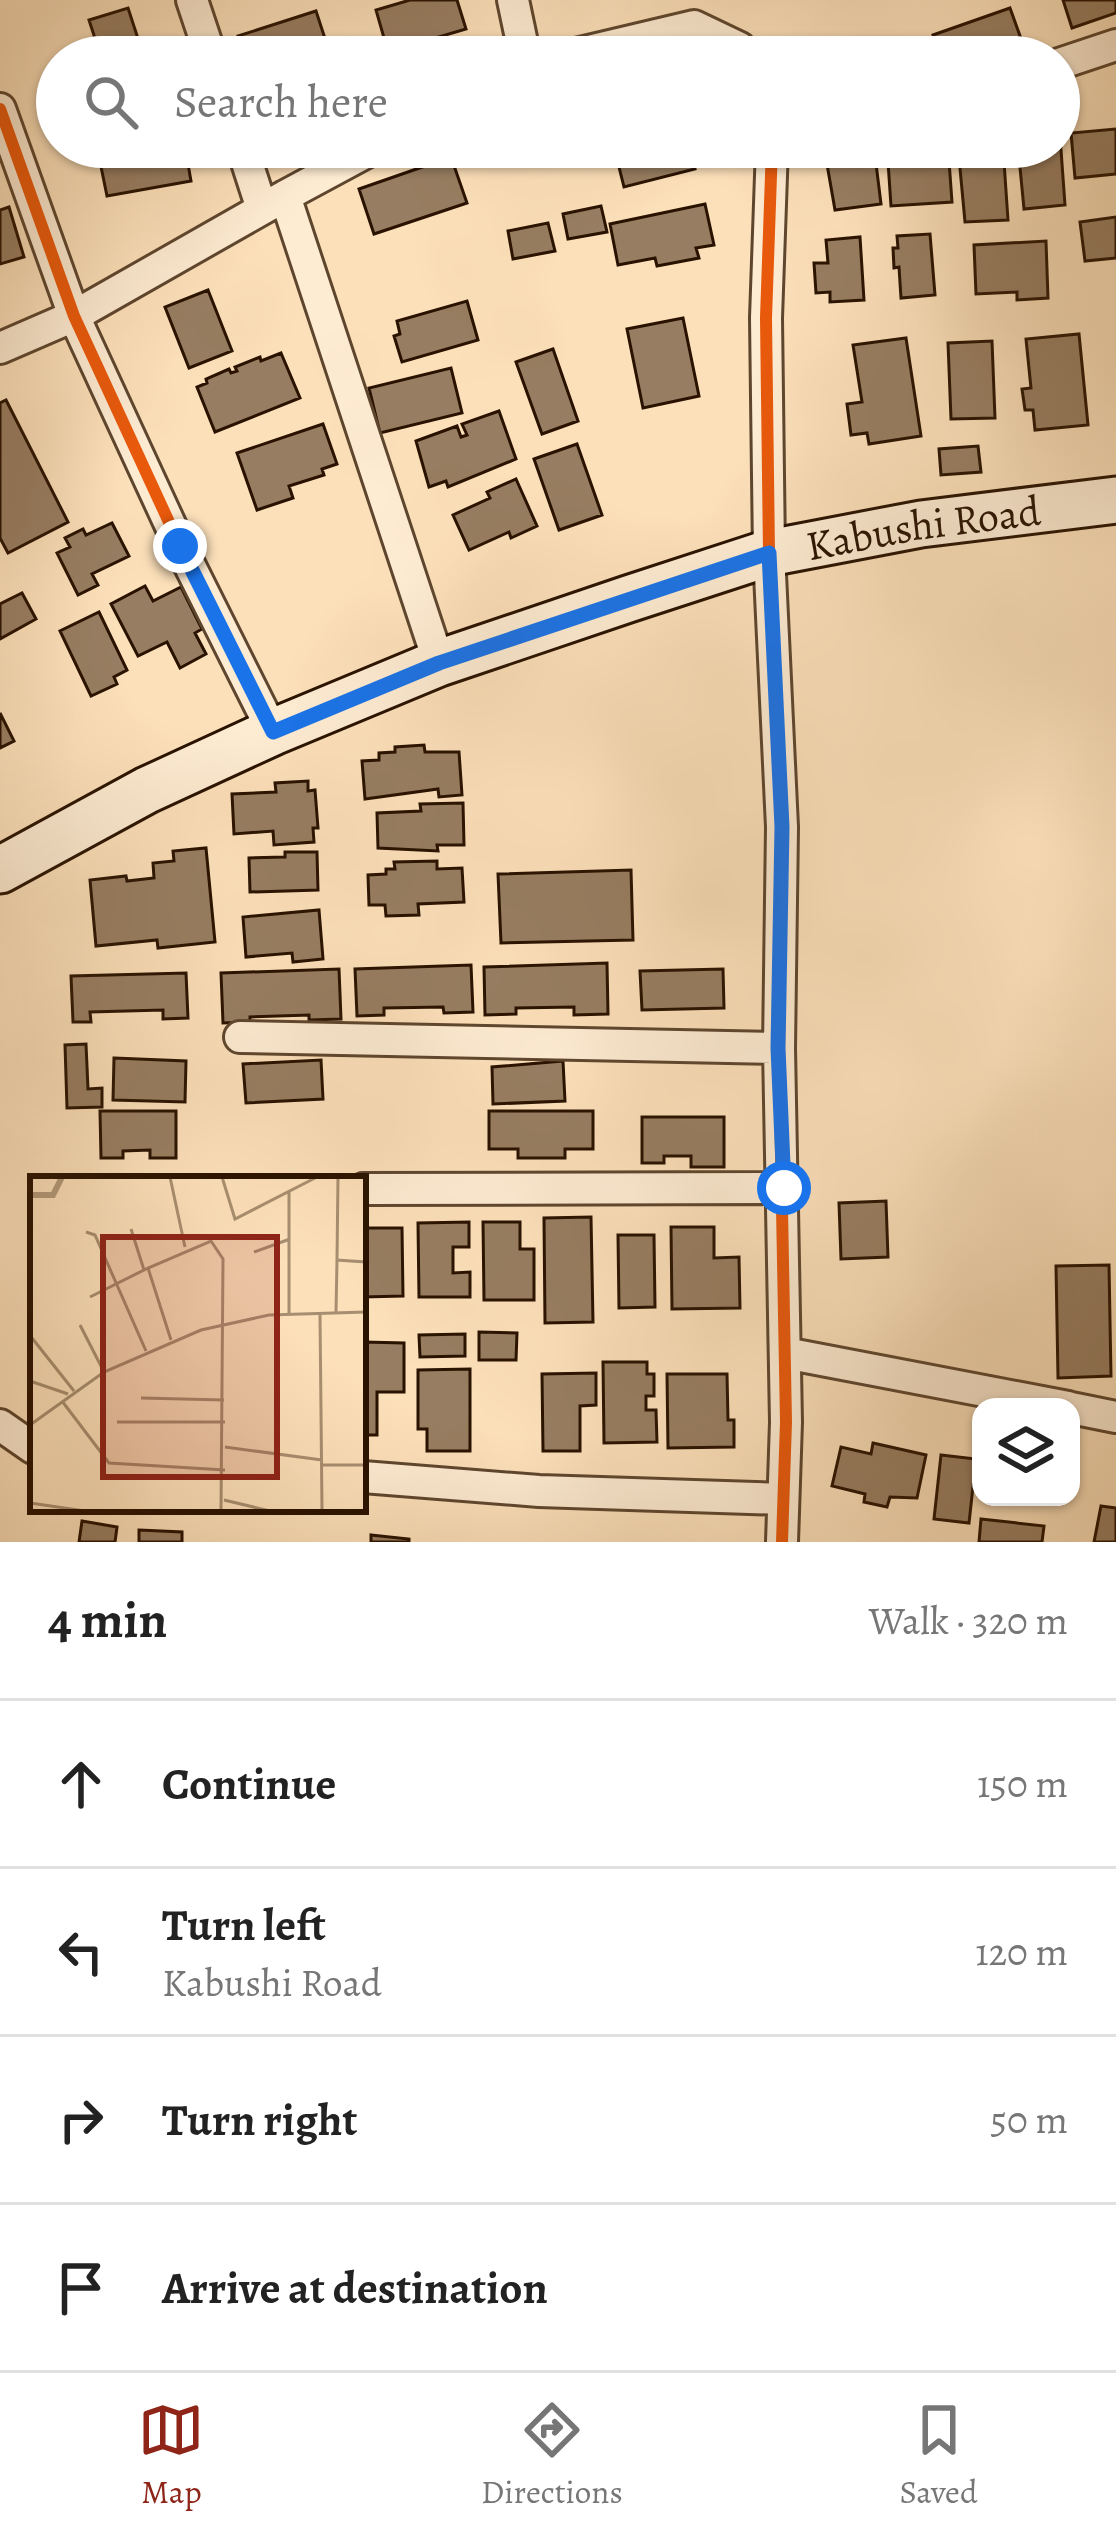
<!DOCTYPE html>
<meta charset="utf-8">
<style>
body{margin:0;font-family:Alegreya,serif;background:#f2f2f2;color:#222}
.controls{position:absolute;right:36px;bottom:36px;display:grid;overflow:hidden;border-radius:24px;box-shadow:0 3px 9px #0004}
.controls button{width:108px;height:108px;display:grid;place-items:center;padding:0;border:0;border-bottom:3px solid #e0e0e0;background:#fff;color:#222;font:60px sans-serif}
.stop{position:absolute;width:36px;height:36px;margin:-27px;border:9px solid #1a73e8;border-radius:50%;background:#fff}
.stop.end{background:#1a73e8;border-color:#fff;box-shadow:0 3px 12px #0008}
.list{margin:0;padding:0;list-style:none}
h2{display:flex;justify-content:space-between;align-items:center;height:156px;margin:0;padding:0 48px;font-size:51px}
h2 small{font-size:39px;font-weight:400;color:#767676}
.list li{display:grid;grid-template-columns:78px 1fr auto;gap:36px;align-items:center;box-sizing:border-box;height:168px;padding:0 48px;border-top:3px solid #e0e0e0}
.list b{display:block;font-size:45px;white-space:nowrap}
.list p{margin:0;font-size:39px;white-space:nowrap;color:#767676}
.list em{font-size:39px;font-style:normal;color:#767676}
.icon{flex:none;width:66px;height:66px;fill:none;stroke:currentColor;stroke-width:2;stroke-linecap:round;stroke-linejoin:round}
.map{position:relative;flex:none;width:1116px;height:1542px;overflow:hidden}
.search{position:absolute;background:#fff;box-shadow:0 3px 9px #0004;left:36px;right:36px;top:36px;height:132px;display:flex;align-items:center;gap:30px;box-sizing:border-box;padding:0 42px;border-radius:66px;color:#767676;font-size:45px}
.sheet{height:828px;background:#fff}
nav{display:flex;justify-content:space-around;align-items:center;box-sizing:border-box;height:168px;border-top:3px solid #e0e0e0;background:#fff;font-size:33px;color:#767676}
nav a{display:grid;justify-items:center;gap:6px}
nav .on{color:#8f2418}
.map>svg:first-child{display:block}
</style>
<div class="map">
<svg width="1116" height="1542" viewBox="0 0 1116 1542">
<rect width="100%" height="100%" fill="#fce0ba"/>
<filter id="stains"><feTurbulence type="fractalNoise" baseFrequency=".00167" numOctaves="4"/><feColorMatrix values="0 0 0 0 .2 0 0 0 0 .09 0 0 0 0 .02 0 0 0 .5 -.17"/></filter>
<radialGradient id="worn" r=".72"><stop offset=".6" stop-color="#630" stop-opacity="0"/><stop offset="1" stop-color="#630" stop-opacity=".3"/></radialGradient>
<path fill="#977d61" stroke="#291200" stroke-width="3" d="M410,0h47l9,29 -78,23 -12,-42z
M1063,0h53v13l-44,15z
M128,8l16,49h-43l-12,-37z
M1010,8l14,39 -30,10h-53l-8,-22z
M316,11l15,46h-87l-6,-21z
M915,45l2,12h-65v-1z
M1116,129v45l-41,4 -4,-45z
M1060,136l5,69 -41,4 -6,-62h41z
M97,147h88l6,34 -84,15z
M614,147h75l6,22 -71,18z
M824,147h50l7,57 -46,6z
M887,147h61l4,55 -61,4z
M958,147h45l5,73 -43,2z
M451,157l16,46 -93,31 -15,-45z
M705,204l9,41 -18,3 3,10 -42,8 -2,-8 -37,7 -8,-41z
M601,206l6,26 -39,7 -5,-25z
M9,207l15,50 -24,7v-54z
M1116,217v41l-31,3 -5,-39z
M548,223l7,28 -42,8 -5,-28z
M930,234l5,61 -34,3 -2,-31 -5,1 -1,-20h5l-1,-12z
M860,237l4,63 -34,2v-10l-14,1 -2,-30h14l-2,-23z
M1046,241l2,57 -31,2v-8l-41,2 -2,-49z
M208,290l24,61 -43,17 -24,-61z
M467,301l11,39 -76,22 -8,-26 6,-2 -3,-13z
M683,318l16,78 -56,12 -16,-79z
M1079,334l9,91 -53,5 -2,-20h-8l-3,-21 9,-1 -5,-49z
M906,338l15,98 -52,8 -2,-11 -16,2 -4,-31 15,-2 -9,-57z
M992,341l3,77 -44,1 -3,-76z
M553,349l25,72 -36,13 -26,-72z
M281,353l19,45 -85,34 -18,-45 10,-4 -1,-4 23,-10 2,4 6,-2 -2,-4 25,-10 1,4z
M451,368l11,45 -82,20 -11,-45z
M6,400l62,122 -60,31 -8,-15v-135z
M499,411l17,48 -68,28 -2,-6 -17,6 -13,-46 41,-15 4,11 6,-2 -5,-11z
M323,424l14,40 -15,5 2,6 -35,11 4,12 -36,12 -20,-57z
M577,444l25,71 -43,15 -25,-71z
M978,446l3,26 -40,3 -2,-26z
M516,479l21,47 -26,12 -2,-6 -40,18 -16,-35 37,-17 -3,-6z
M112,523l17,33 -37,18 6,11 -20,10 -21,-42 13,-6 -5,-9 18,-9 3,6z
M145,586l8,15 28,-14 21,42 -7,4 11,21 -26,14 -13,-26 -29,14 -27,-52z
M22,593l14,26 -36,20v-35z
M99,612l28,58 -13,7 3,7 -26,12 -31,-65z
M0,713l14,28 -14,7z
M424,745l1,7h34l3,43 -23,2 -1,-8 -73,10 -3,-38 17,-1v-7l16,-1v-5z
M308,781v10l7,-1 3,38h-5l1,14 -40,3 -1,-14 -39,3 -2,-40 44,-2 -1,-9z
M463,803l1,42h-27l1,6 -60,-3 -1,-35 44,-2 -1,-7z
M206,848l9,94 -57,6 -1,-8 -61,6 -6,-66 36,-4 1,5 27,-3 -1,-15 21,-2 -1,-10z
M285,852h32l1,38 -68,2 -1,-34 36,-1z
M437,861v8l25,-1 2,34 -46,2 1,11 -33,1 -1,-11h-16l-1,-30 18,-1v-5h9l-1,-7z
M631,870l2,70 -132,3 -3,-69z
M319,910l4,49 -30,3 -1,-9 -46,4 -3,-40z
M607,963l1,51 -34,1v-8l-58,1v6l-31,1 -1,-48z
M471,965l2,47 -29,1 -1,-6 -59,1v7l-27,1 -2,-47z
M339,969l2,50 -32,1v-5l-59,2v5l-27,1 -2,-50z
M723,969l1,39 -82,2 -2,-39z
M186,973l2,45 -25,1v-9l-73,2 1,10h-18l-2,-46z
M86,1044l2,45 14,-1v19l-35,1 -2,-63z
M114,1058l72,3 -1,41 -72,-2z
M321,1060l2,39 -77,4 -3,-39z
M563,1061l2,40 -72,3 -1,-37z
M100,1111h76v47h-26v-8l-27,1v7h-22z
M489,1111h104v38h-28v9h-47v-9h-29z
M642,1117h82v50h-33v-11h-27v7h-22z
M886,1201l2,56 -47,2 -2,-56z
M591,1217l2,105 -48,1 -1,-105z
M469,1222v25h-16v26l17,-1v25h-51l-1,-74z
M483,1222h37v27h14v51h-50z
M671,1227h43v31l25,-1 1,51 -68,1z
M363,1228h39l1,68 -40,1z
M618,1235h36l1,72 -36,1z
M1109,1265l2,111 -53,2 -2,-112z
M479,1332l38,1 -1,27h-37z
M465,1334v22l-45,1 -1,-22z
M363,1342l41,1v49h-27v43h-14z
M603,1362h44v12h7v22h-8v14h10l1,32 -53,1z
M470,1369v82h-43v-22h-9v-59z
M596,1373v32l-16,1v45h-37l-1,-77z
M667,1374h60l1,46h6v27l-66,1z
M873,1443l53,12 -9,43 -27,-1 -3,10 -23,-5 1,-8 -33,-8 9,-39 30,7z
M941,1455l35,4 -7,64 -35,-4z
M1101,1506l15,2v34h-22z
M981,1519l63,7 -2,16h-63z
M82,1521l35,6 -2,15h-36z
M139,1530l43,2v10h-43z
M371,1535l38,4v3h-38z"/>
<g fill="none" stroke-linecap="round" stroke-linejoin="round">
<g stroke="#5e462e" stroke-width="36">
<path id="street" d="M192,0l19,57
M513,0l12,57
M563,57l131,-31 46,22 6,9
M1059,64l57,-19
M0,109l74,207 106,230 93,186
M242,147l20,62
M376,147l-91,49 154,467
M772,147l-6,171 3,235 13,274 -3,221 7,374 -4,120
M0,348l74,-32 211,-120
M240,1037l539,11
M363,1189l421,-1
M785,1353l283,54
M1071,1408l45,9
M0,1425l33,23
M363,1477l176,14 244,8"/>
</g>
<g stroke="#291200" stroke-width="51">
<g id="secondary">
<path id="s1" d="M0,870l147,-80 126,-58 166,-69 189,-64 141,-46 152,-29 195,-24"/>
</g>
</g>
<use href="#street" stroke="#fdebd2" stroke-width="30"/>
<use href="#secondary" stroke="#fdebd2" stroke-width="45"/>
<g stroke="#fdebd2" stroke-width="20">
<path id="cycleway" d="M0,109l74,207 106,230 93,186
M772,147l-6,171 3,235 13,274 -3,221 7,374 -4,120"/>
</g>
<use href="#cycleway" stroke="#e8590c" stroke-width="12"/>
</g>
<g fill="none" stroke-linecap="round" stroke-linejoin="round">
<path stroke="#1a73e8" stroke-width="15" d="M180,546l93,186 166,-69 330,-110 13,274 -4,221 6,140"/>
</g>
<g text-anchor="middle" stroke-width="10" stroke-linejoin="round" paint-order="stroke">
<g font-size="42" fill="#291200" stroke="#fdebd2">
<text dy="15" stroke="none"><textPath href="#s1" startOffset="990">Kabushi Road</textPath></text>
</g>
</g>
<g transform="translate(30 1176)">
<rect width="336" height="336" fill="#fce0ba"/>
<path fill="none" stroke="#b49a7b" stroke-width="6" d="M0,19h23l9,-18"/>
<path fill="none" stroke="#a88e70" stroke-width="3" d="M140,1l15,70M192,1l13,42 82,-42M308,1l-1,83 29,2M259,16v122M101,53l13,41M56,56l9,3 51,116M224,76l36,-13M60,121l58,-29M306,136l1,-52M290,138l2,197M50,149l24,47M2,162l42,53M141,164l-23,-72 63,-27 12,18 -2,252M0,205l38,13M111,222l83,2M32,225l47,62 116,7M87,246h108M0,249l74,-53 97,-42 68,-15 97,-3M195,271l97,13M292,289h44M194,324l46,11M0,327l55,8"/>
<path fill="#8f2418" fill-opacity="0.15" stroke="#8f2418" stroke-width="6" d="M73,61h174v240h-174z"/>
<rect width="336" height="336" fill="none" stroke="#291200" stroke-width="6"/>
</g>
<rect width="100%" height="100%" filter="url(#stains)"/>
<rect width="100%" height="100%" fill="url(#worn)"/>
</svg>
<div class="controls">
<button><svg class="icon" aria-label="layers" viewBox="0 0 24 24"><path d="M12 4l9 5-9 5-9-5zM3 14l9 5 9-5"/></svg></button>
</div>
<div class="stop" style="left:784px;top:1188px"></div>
<div class="stop end" style="left:180px;top:546px"></div>
<div class="search"><svg class="icon" aria-label="search" viewBox="0 0 24 24"><circle cx="10" cy="10" r="6"/><path d="M15 15l6 6"/></svg>Search here</div>
</div>
<section class="sheet">
<h2>4 min<small>Walk · 320 m</small></h2>
<ul class="list">
<li><svg class="icon" aria-label="ahead" viewBox="0 0 24 24"><path d="M12 20V5M6 11l6-6 6 6"/></svg><div><b>Continue</b></div><em>150 m</em></li>
<li><svg class="icon" aria-label="left" viewBox="0 0 24 24"><path d="M17 20v-9H6M10 6l-5 5 5 5"/></svg><div><b>Turn left</b><p>Kabushi Road</p></div><em>120 m</em></li>
<li><svg class="icon" aria-label="right" viewBox="0 0 24 24"><path d="M7 20v-9h11M14 6l5 5-5 5"/></svg><div><b>Turn right</b></div><em>50 m</em></li>
<li><svg class="icon" aria-label="arrive" viewBox="0 0 24 24"><path d="M6 21V4h12l-3 4 3 4H6"/></svg><div><b>Arrive at destination</b></div></li>
</ul>
</section>
<nav>
<a class="on"><svg class="icon" aria-label="map" viewBox="0 0 24 24"><path d="M3 6l6-2 6 2 6-2v14l-6 2-6-2-6 2zM9 4v14M15 6v14"/></svg>Map</a>
<a><svg class="icon" aria-label="directions" viewBox="0 0 24 24"><path d="M12 3l9 9-9 9-9-9zM9 14v-3h6M13 9l2 2-2 2"/></svg>Directions</a>
<a><svg class="icon" aria-label="saved" viewBox="0 0 24 24"><path d="M7 4h10v16l-5-4-5 4z"/></svg>Saved</a>
</nav>
